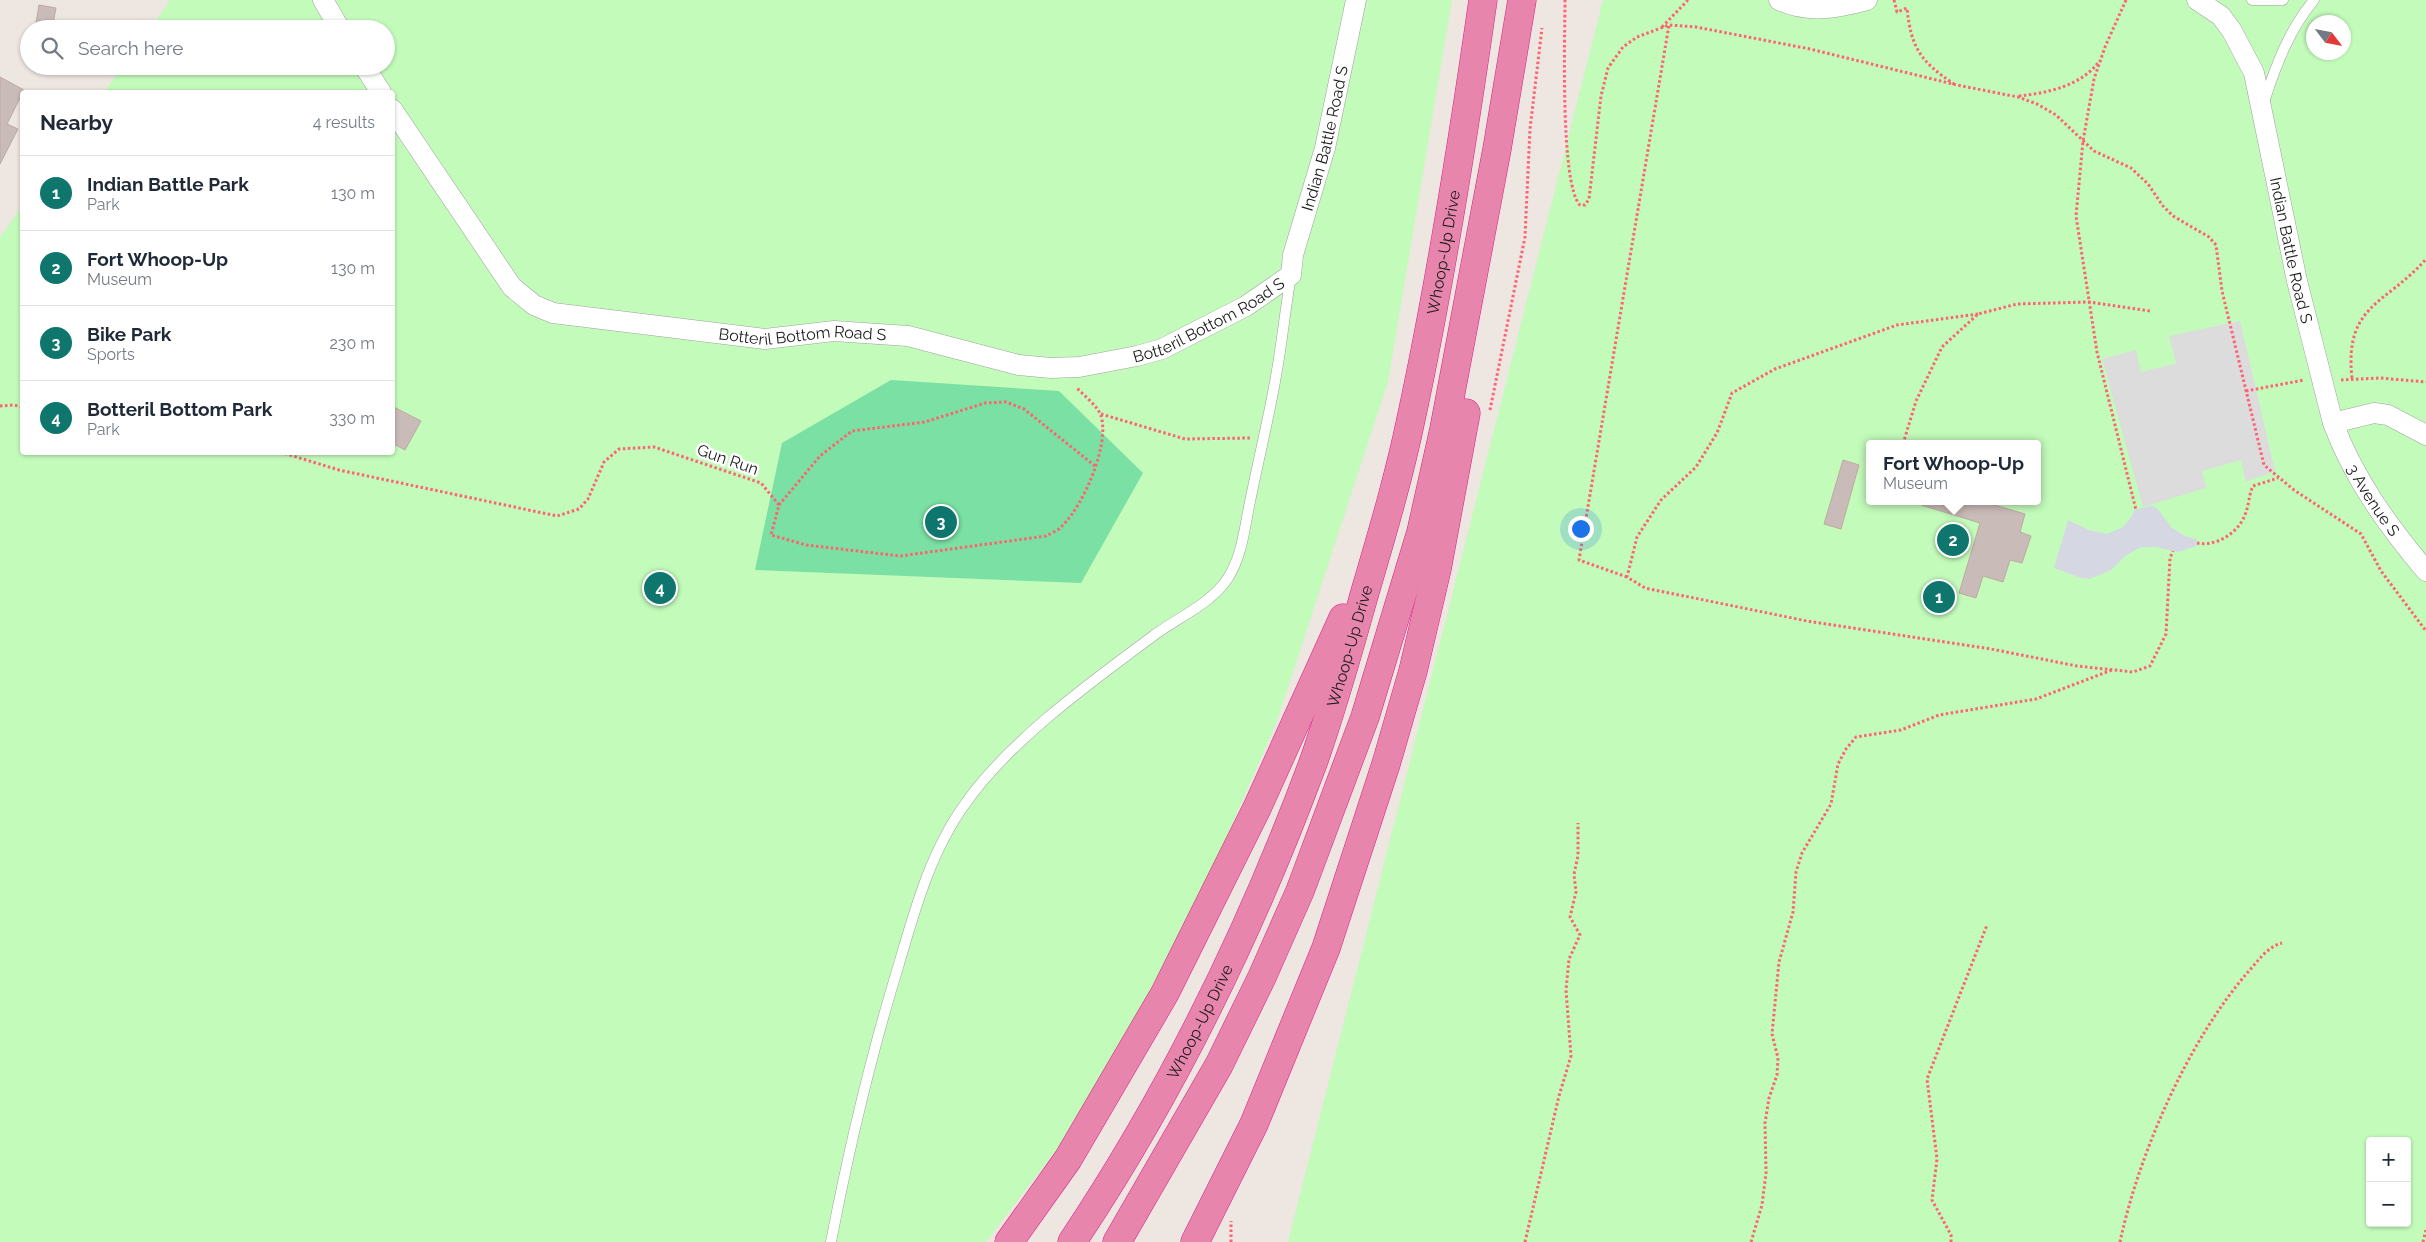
<!DOCTYPE html>
<meta charset="utf-8">
<style>
body{margin:0;font-family:Raleway,sans-serif;background:#f2f2f3;color:#1f2937}
.controls{position:absolute;right:15px;bottom:15px;display:grid;overflow:hidden;border-radius:5px;box-shadow:0 1px 4px #0004}
.controls button{width:45px;height:45px;display:grid;place-items:center;padding:0;border:0;border-bottom:1px solid #e0e1e3;background:#fff;color:#1f2937;font:25px sans-serif}
.compass{position:absolute;left:2306px;top:15px;width:45px;height:45px;border-radius:50%;background:#fff;box-shadow:0 1px 4px #0004;rotate:122deg}
.you{position:absolute;left:1580px;top:528px;width:18px;height:18px;margin:-12px;border:4px solid #fff;border-radius:50%;background:#1a73e8;box-shadow:0 0 0 8px #1a73e833}
.badge{display:grid;place-items:center;width:32px;height:32px;border-radius:50%;background:#0f766e;color:#fff;font-size:16px;font-weight:700}
.pin{position:absolute;translate:-50% -50%;border:2px solid #fff;box-shadow:0 1px 5px #0006}
.popup{position:absolute;left:1866px;top:440px;width:175px;height:65px;box-sizing:border-box;display:grid;place-content:center;border-radius:5px;background:#fff;filter:drop-shadow(0 1px 4px #0005);font-size:16px;white-space:nowrap;color:#747a83}
.popup b{font-size:19px;color:#1f2937}
.popup::after{content:'';position:absolute;left:50%;top:100%;margin-left:-10px;border:10px solid transparent;border-top-color:#fff}
.list{margin:0;padding:0;list-style:none}
h2{display:flex;justify-content:space-between;align-items:center;height:65px;margin:0;padding:0 20px;font-size:21px}
h2 small{font-size:16px;font-weight:400;color:#747a83}
.list li{display:grid;grid-template-columns:32px 1fr auto;gap:15px;align-items:center;box-sizing:border-box;height:75px;padding:0 20px;border-top:1px solid #e0e1e3}
.list b{display:block;font-size:19px;white-space:nowrap}
.list p{margin:0;font-size:16px;white-space:nowrap;color:#747a83}
.list em{font-size:16px;font-style:normal;color:#747a83}
.icon{flex:none;width:28px;height:28px;fill:none;stroke:currentColor;stroke-width:2;stroke-linecap:round;stroke-linejoin:round}
.map{position:relative;flex:none;width:2426px;height:1242px;overflow:hidden}
.search{position:absolute;background:#fff;box-shadow:0 1px 4px #0004;left:20px;top:20px;width:375px;height:55px;display:flex;align-items:center;gap:12px;box-sizing:border-box;padding:0 18px;border-radius:28px;color:#747a83;font-size:19px}
.panel{position:absolute;background:#fff;box-shadow:0 1px 4px #0004;left:20px;top:90px;width:375px;height:365px;border-radius:5px}
.map>svg:first-child{display:block}
</style>
<div class="map">
<svg width="2426" height="1242" viewBox="0 0 2426 1242">
<rect width="100%" height="100%" fill="#eee6e1"/>
<path fill="#c3fbbb" fill-rule="evenodd" d="M170,0h1282l-64,382 -112,342 -143,326 -147,192h-986v-1005l22,-31v246h370v-360h-288l19,-26h263v-37h-236z
M1603,0h823v1242h-1138zM2314,22h30v30h-30zM1869,444h168v57h-168zM2370,1141h37v82h-37z"/>
<path fill="#7be0a3" d="M891,380l168,11 84,82 -62,110 -326,-13 27,-127z"/>
<path fill="#dcdcdc" d="M2240,321l35,150 -29,11 -5,-22 -39,11 4,17 -63,19 -41,-148 34,-9 5,22 33,-8 2,-1 -7,-27z"/>
<path fill="#d5d8e3" d="M2151,506l6,2 15,20 15,9 10,2 -1,7 -18,6 -22,-5h-15l-16,9 -14,14 -22,9 -8,-1 -27,-10 14,-48 21,10 18,4 16,-7 9,-11 2,-6z"/>
<path fill="#c9bbb7" stroke="#bfa9a3" d="M39,5l17,3 -4,21h-17z
M0,77l24,13 -17,34 11,5 -18,35z
M392,406l29,15 -16,29 -13,-7z
M1843,460l16,5 -18,64 -17,-5z
M1922,501h59l44,13 -5,18 11,4 -9,27 -12,-3 -7,22 -20,-6 -7,22 -17,-5 21,-70 -59,-18z"/>
<g fill="none" stroke-linecap="round" stroke-linejoin="round">
<g stroke="#a0a0a0" stroke-width="11">
<path id="service" d="M2252,0h31
M2264,102c12,-37 25,-72 50,-102
M831,1242c18,-94 40,-187 68,-278 16,-55 32,-113 66,-160 44,-63 126,-122 188,-168 24,-18 58,-32 75,-58 15,-23 17,-55 23,-81 8,-40 18,-80 25,-121 6,-33 9,-66 15,-100"/>
</g>
<g stroke="#a0a0a0" stroke-width="21">
<g id="minor">
<path d="M323,0l17,29"/>
<path d="M1779,0c29,14 58,8 88,0"/>
<path id="s1" d="M2197,0l24,16 11,15 22,42 43,208 36,142c21,56 55,103 93,148"/>
<path d="M364,66l17,26"/>
<path id="s2" d="M392,109l120,178 22,18 19,8 212,26 69,-8 74,5 111,29 32,3 28,-1 58,-11 25,-7 84,-43 45,-31 2,-20 32,-107 31,-148"/>
<path d="M2333,423l41,-10 14,2 38,20"/>
</g>
</g>
<g stroke="#db1e88" stroke-width="29">
<g id="motorway">
<path d="M1009,1242l59,-83 97,-166 92,-185 86,-190"/>
<path id="s3" d="M1072,1242c99,-148 179,-312 241,-479 20,-56 36,-114 52,-171 17,-58 34,-115 46,-173 30,-139 52,-279 72,-419"/>
<path d="M1117,1242l102,-177 43,-88 38,-86 65,-174 56,-185 23,-103 53,-280 25,-149"/>
<path d="M1195,1242l59,-118 72,-176 60,-184 27,-93 24,-102 29,-156"/>
</g>
</g>
<path stroke="#fe6273" stroke-width="3" stroke-dasharray="2.5 2.5" stroke-linecap="butt" d="M1565,0c0,35 -5,185 15,205h5l4,-6 12,-103 7,-28 15,-21 14,-10 32,-12 27,2 114,22 147,36 61,12 19,7 19,11 38,36 37,17 17,16 15,22 10,10 36,21 7,8 6,46 42,174 30,25 67,44 20,37 45,60
M1894,0l3,12 10,-4c4,40 14,54 47,76
M2126,0l-21,47 -11,32 -11,62 -7,75 21,136 39,158
M1662,27l26,-27
M2019,96c28,-3 61,-10 79,-33
M1978,314l-81,11 -122,44 -43,24 -15,40 -21,34 -35,33 -24,37 -10,40 18,11 162,33 184,28 86,17 56,6 17,-6 16,-32 4,-76 3,-7
M2352,378c-8,-74 34,-73 74,-119
M2341,380l39,-2 46,4
M2246,391l58,-11
M0,406l14,-1 8,2
M1490,410l35,-173 5,-108 12,-101
M1101,414l84,25 65,-1
M1903,444l13,-43 26,-54 36,-33 39,-10 72,-2 61,9
M280,452l59,18 218,46 22,-7 9,-10 16,-37 15,-13 35,-2 107,36 18,22 -8,30 35,10 94,11 146,-20c5,-3 12,-5 16,-10 21,-20 48,-81 39,-110 -3,-10 -18,-21 -25,-29
M779,505l41,-49 32,-25 73,-9 60,-19 21,-1 18,7 71,57
M2197,543c20,4 43,-11 49,-31 3,-8 3,-18 7,-26l25,-8
M1627,577l-48,-17 90,-535
M1231,1242v-21
M1525,1242l34,-146 12,-40 -5,-66 3,-31 11,-24 -10,-18 6,-25 -2,-18 4,-18v-33
M1751,1242l11,-37 4,-32 -1,-50 4,-25 8,-23 1,-17 -6,-24 7,-72 14,-50 3,-40 6,-19 29,-49 7,-40 8,-15 10,-12 45,-7 38,-15 97,-16 76,-29
M1951,1242v-7l-19,-35 5,-41 -10,-80 60,-154
M2120,1242c19,-89 68,-201 128,-270 10,-11 19,-25 34,-29
M2423,1242l3,-12"/>
<use href="#service" stroke="#fff" stroke-width="10"/>
<use href="#minor" stroke="#fff" stroke-width="20"/>
<use href="#motorway" stroke="#e885ad" stroke-width="28"/>
</g>
<g text-anchor="middle" stroke-width="5" stroke-linejoin="round" paint-order="stroke">
<g font-size="16" fill="#1c1c1c" stroke="#fff">
<text dy="6" stroke="none"><textPath href="#s2" startOffset="1171">Indian Battle Road S</textPath></text>
<text dy="6" stroke="none"><textPath href="#s1" startOffset="276">Indian Battle Road S</textPath></text>
<text dy="6" stroke="none"><textPath href="#s3" startOffset="1065">Whoop-Up Drive</textPath></text>
<text dy="6" stroke="none"><textPath href="#s2" startOffset="935">Botteril Bottom Road S</textPath></text>
<text dy="6" stroke="none"><textPath href="#s2" startOffset="515">Botteril Bottom Road S</textPath></text>
<text transform="translate(728 459) rotate(19)" y="6">Gun Run</text>
<text dy="6" stroke="none"><textPath href="#s1" startOffset="541">3 Avenue S</textPath></text>
<text dy="6" stroke="none"><textPath href="#s3" startOffset="660">Whoop-Up Drive</textPath></text>
<text dy="6" stroke="none"><textPath href="#s3" startOffset="255">Whoop-Up Drive</textPath></text>
</g>
</g>
</svg>
<div class="controls">
<button>+</button>
<button>−</button>
</div>
<svg class="compass" viewBox="-18 -18 36 36"><path d="M0-13l5 13h-10z" fill="#e53935"/><path d="M0 13l5-13h-10z" fill="#747a83"/></svg>
<div class="you"></div>
<div class="pin badge" style="left:1939px;top:597px">1</div>
<div class="pin badge" style="left:1953px;top:540px">2</div>
<div class="popup"><b>Fort Whoop-Up</b>Museum</div>
<div class="pin badge" style="left:941px;top:522px">3</div>
<div class="pin badge" style="left:660px;top:588px">4</div>
<div class="search"><svg class="icon" aria-label="search" viewBox="0 0 24 24"><circle cx="10" cy="10" r="6"/><path d="M15 15l6 6"/></svg>Search here</div>
<section class="panel">
<h2>Nearby<small>4 results</small></h2>
<ul class="list">
<li><span class="badge">1</span><div><b>Indian Battle Park</b><p>Park</p></div><em>130 m</em></li>
<li><span class="badge">2</span><div><b>Fort Whoop-Up</b><p>Museum</p></div><em>130 m</em></li>
<li><span class="badge">3</span><div><b>Bike Park</b><p>Sports</p></div><em>230 m</em></li>
<li><span class="badge">4</span><div><b>Botteril Bottom Park</b><p>Park</p></div><em>330 m</em></li>
</ul>
</section>
</div>
